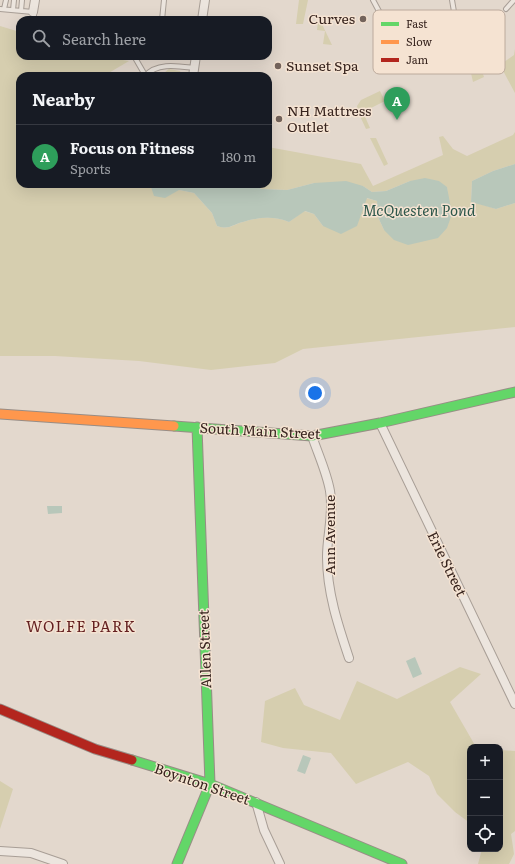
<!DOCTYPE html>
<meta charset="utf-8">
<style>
body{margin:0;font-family:Literata,serif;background:#242831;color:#f1f3f6}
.controls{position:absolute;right:12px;bottom:12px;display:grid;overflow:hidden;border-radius:8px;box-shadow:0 4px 16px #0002}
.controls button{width:36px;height:36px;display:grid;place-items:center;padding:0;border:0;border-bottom:1px solid #363941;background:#171b24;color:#f1f3f6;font:20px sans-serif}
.you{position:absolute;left:315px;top:393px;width:14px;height:14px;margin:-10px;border:3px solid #fff;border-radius:50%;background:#1a73e8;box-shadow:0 0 0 6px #1a73e833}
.badge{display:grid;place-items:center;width:26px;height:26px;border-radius:50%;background:#ea580c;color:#fff;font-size:13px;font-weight:700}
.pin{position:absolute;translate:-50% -33px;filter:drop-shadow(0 1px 2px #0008)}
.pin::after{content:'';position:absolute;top:21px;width:14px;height:12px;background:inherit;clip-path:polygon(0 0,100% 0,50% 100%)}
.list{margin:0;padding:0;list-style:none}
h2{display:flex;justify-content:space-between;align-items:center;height:52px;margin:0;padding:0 16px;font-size:17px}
h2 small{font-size:13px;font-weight:400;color:#9ea1a6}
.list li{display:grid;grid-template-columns:26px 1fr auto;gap:12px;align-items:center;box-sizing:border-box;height:64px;padding:0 16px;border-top:1px solid #363941}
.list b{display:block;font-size:15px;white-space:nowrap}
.list p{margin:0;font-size:13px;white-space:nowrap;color:#9ea1a6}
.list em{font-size:13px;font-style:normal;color:#9ea1a6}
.icon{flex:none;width:22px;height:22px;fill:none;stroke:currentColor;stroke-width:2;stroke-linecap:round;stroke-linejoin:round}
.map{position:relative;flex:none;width:515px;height:864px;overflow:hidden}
.search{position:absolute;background:#171b24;box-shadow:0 4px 16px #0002;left:16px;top:16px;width:256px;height:44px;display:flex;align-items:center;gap:10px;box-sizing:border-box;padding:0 14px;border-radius:12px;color:#9ea1a6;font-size:15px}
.panel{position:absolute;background:#171b24;box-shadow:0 4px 16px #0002;left:16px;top:72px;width:256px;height:116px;border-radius:12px}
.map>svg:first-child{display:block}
</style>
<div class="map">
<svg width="515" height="864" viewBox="0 0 515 864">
<rect width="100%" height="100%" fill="#e3d8cd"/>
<path fill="#d6ceaf" d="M299,0h9l-5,24h-7z
M320,20l12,25 -9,-1 2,-13 -8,-1 1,-9z
M0,26l20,6v24h79l30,5 -22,13v2h-87v108h130l5,11 24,-5 15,3 18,20 5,13c13,4 15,-1 26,-4 16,-5 31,-6 46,0l15,-11 10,3 9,12 43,-28 11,3 1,16 6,13 64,-31 -1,-12 -37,-6 -24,10 -14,1 -9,-6 -49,-3 -27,7 -26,-1 -4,-5h11v-37l93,17 12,22 70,-31 -4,-18 4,-1 10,13 14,7 46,-21 2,-3v32l-22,7 -21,10 -1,20 25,8 19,-6v124l-212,22 -28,14 -64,7 -72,-9 -84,-5h-55z
M515,49v44l-15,-28 14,-10z
M437,66l46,8 1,3 -11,5 -2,-9 -32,-4v5z
M169,69l11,2 2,5h-22z
M380,91l5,10 -22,11 7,16 -4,1 -7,-15 -2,-8 4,-6z
M370,138h6l12,26 -4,2z
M460,667l21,7 -31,28 26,45h-6v76l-15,-11 -18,-18 -8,-18 -21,-14 -52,22 -25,-31 -48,-5 -22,-6 4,-41 30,-13 9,17 36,15 17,-39 40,18z
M500,750l15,1v80l-4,3 3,20 -5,10h-31l4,-15h18z
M0,781l13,8 -13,40z"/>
<path fill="#b8c7ba" d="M515,164v39l-19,6 -25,-7 1,-21 21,-10z
M425,178l14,3 8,6 5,27 -5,14 -9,10 -30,7 -14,-5 -10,-10 -6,-13 -1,-16 -10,-3 -10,28 -16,8 -18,-8 -9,-12 -9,-3 -16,11c-15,-6 -30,-5 -46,0 -12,3 -13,8 -26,4l-5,-13 -18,-20 -15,-3 -14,8 -11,-2 -4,-12h107l4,5 26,1 27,-7 32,-2 17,5 9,6 14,-1 24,-10z
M47,506h15v7l-14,1z
M415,657l7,17 -9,4 -7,-17z
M303,755l8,3 -6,16 -8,-3z"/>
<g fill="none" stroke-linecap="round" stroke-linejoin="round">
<g stroke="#a89e96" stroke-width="6">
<path id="lane" d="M373,0l22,41
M452,0l7,41 5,6 23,4 8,-1 6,-7 1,-12
M0,9l33,3 2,8
M4,9l2,-9
M506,9l8,-9
M13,10l1,-10
M21,11l1,-11
M162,20l2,-20
M134,56l11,19
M145,76c12,-14 33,-10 49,-8"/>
</g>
<g stroke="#a89e96" stroke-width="10">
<path id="street" d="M33,12l2,-12
M202,20l3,-20
M193,76l3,-20
M380,423l135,281
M312,436c6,18 15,37 18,55 4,23 -3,43 -3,66 0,35 11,68 22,101
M256,802l8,28 16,34
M0,851l31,2 32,11"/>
</g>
<g stroke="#988d86" stroke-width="11">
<path id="fast" d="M174,426l138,10 68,-13 135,-31
M132,760l78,24 192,80
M177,864l33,-80 -13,-357"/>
</g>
<g stroke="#988d86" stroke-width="11">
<path id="slow" d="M0,414l174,12"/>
</g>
<g stroke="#988d86" stroke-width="11">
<path id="jam" d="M0,709l95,40 37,11"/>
</g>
<use href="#lane" stroke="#ece5de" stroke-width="4"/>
<use href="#street" stroke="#ece5de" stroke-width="8"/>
<use href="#fast" stroke="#63d668" stroke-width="9"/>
<use href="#slow" stroke="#ff974d" stroke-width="9"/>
<use href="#jam" stroke="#b3261e" stroke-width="9"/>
</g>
<g fill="#73635b" stroke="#f5e3d2" stroke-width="1.5">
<circle cx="363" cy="19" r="4"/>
<circle cx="278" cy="66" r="4"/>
<circle cx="279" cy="119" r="4"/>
</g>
<g text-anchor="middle" stroke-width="3" stroke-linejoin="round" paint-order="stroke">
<g font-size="14" fill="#37241e" stroke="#f5e3d2" text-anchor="start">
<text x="355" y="24" text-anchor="end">Curves</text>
<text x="286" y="71">Sunset Spa</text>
<text x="287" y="116">NH Mattress<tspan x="287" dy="16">Outlet</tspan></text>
</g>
<g font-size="14" fill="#37241e" stroke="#f5e3d2">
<text transform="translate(260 431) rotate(3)" y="5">South Main Street</text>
<text transform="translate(330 535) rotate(-90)" y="5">Ann Avenue</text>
<text transform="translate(447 564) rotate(64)" y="5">Erie Street</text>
<text transform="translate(205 649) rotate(-92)" y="5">Allen Street</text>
<text transform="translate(202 784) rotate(19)" y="5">Boynton Street</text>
</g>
<g font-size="15" font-style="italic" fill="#2d574b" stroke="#f5e3d2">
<text x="419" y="216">McQuesten Pond</text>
</g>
<g font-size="15" letter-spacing="1" fill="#631e1f" stroke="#f5e3d2">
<text x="81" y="632">WOLFE PARK</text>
</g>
</g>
<rect x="373" y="10" width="132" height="64" rx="6" fill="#f5e3d2" stroke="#bcaa9c" stroke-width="1"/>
<rect x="381" y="22" width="18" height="4" fill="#63d668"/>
<rect x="381" y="40" width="18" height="4" fill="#ff974d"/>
<rect x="381" y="58" width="18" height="4" fill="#b3261e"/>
<g font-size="11" fill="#37241e">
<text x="406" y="28">Fast</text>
<text x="406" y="46">Slow</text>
<text x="406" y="64">Jam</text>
</g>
</svg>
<div class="controls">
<button>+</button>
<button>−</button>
<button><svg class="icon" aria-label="locate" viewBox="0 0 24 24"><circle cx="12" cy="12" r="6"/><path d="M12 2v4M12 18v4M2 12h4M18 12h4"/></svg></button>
</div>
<div class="you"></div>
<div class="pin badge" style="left:397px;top:120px;background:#2e9e5b">A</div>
<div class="search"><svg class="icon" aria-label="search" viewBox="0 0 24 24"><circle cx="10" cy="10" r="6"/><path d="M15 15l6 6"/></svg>Search here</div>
<section class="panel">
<h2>Nearby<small></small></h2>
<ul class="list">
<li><span class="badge" style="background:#2e9e5b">A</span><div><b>Focus on Fitness</b><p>Sports</p></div><em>180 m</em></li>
</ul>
</section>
</div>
